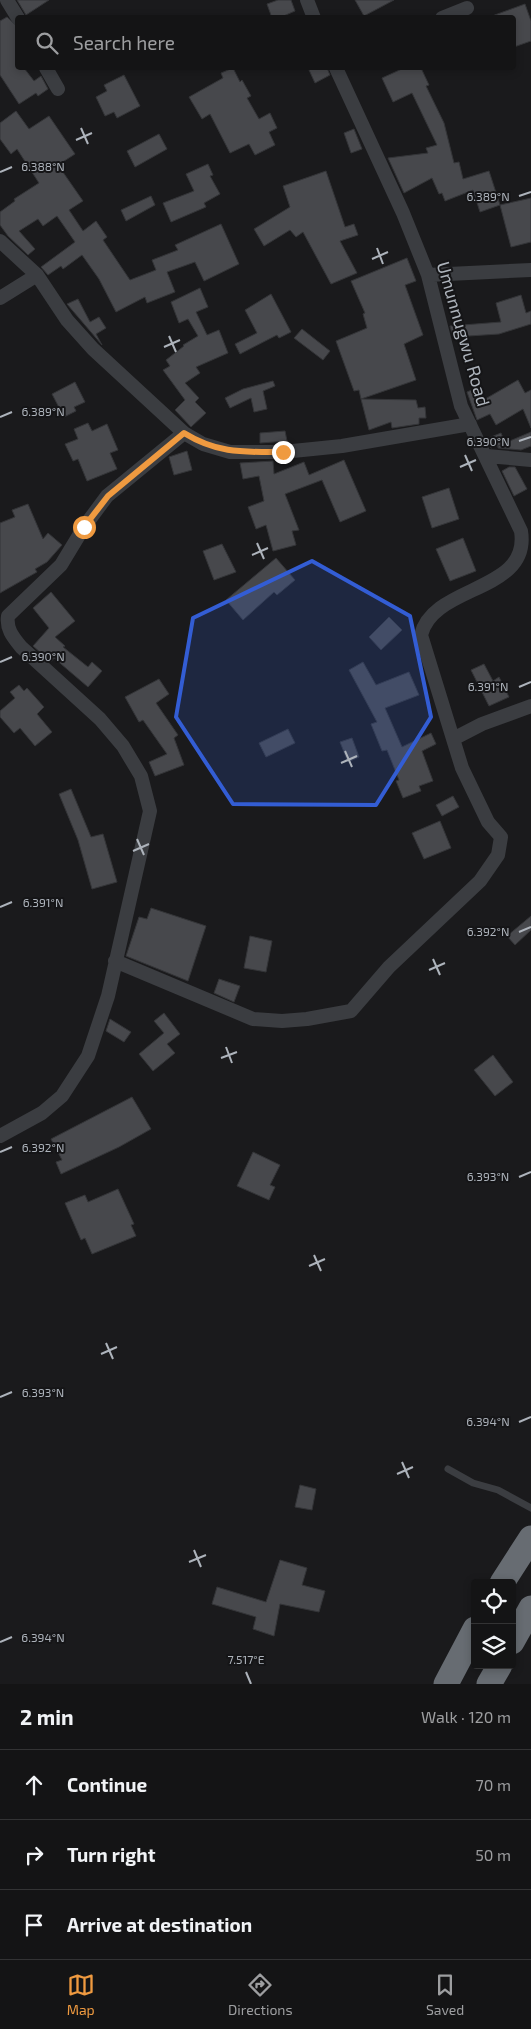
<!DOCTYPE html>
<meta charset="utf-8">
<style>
body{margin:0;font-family:"Exo 2",sans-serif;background:#1d1d1e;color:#f1f3f6}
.controls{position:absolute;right:15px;bottom:15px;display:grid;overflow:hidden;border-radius:5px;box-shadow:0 2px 8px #0003}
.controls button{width:45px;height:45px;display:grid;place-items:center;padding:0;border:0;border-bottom:1px solid #333334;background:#141415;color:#f1f3f6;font:25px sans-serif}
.stop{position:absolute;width:15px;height:15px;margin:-11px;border:4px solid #ef9a40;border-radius:50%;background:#fff}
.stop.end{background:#ef9a40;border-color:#fff;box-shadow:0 1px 5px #0008}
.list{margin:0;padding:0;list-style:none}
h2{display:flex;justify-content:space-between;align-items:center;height:65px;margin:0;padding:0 20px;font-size:21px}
h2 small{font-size:16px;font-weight:400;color:#9d9ea0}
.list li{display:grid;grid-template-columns:32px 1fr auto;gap:15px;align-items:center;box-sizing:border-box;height:70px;padding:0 20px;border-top:1px solid #333334}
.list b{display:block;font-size:19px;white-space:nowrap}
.list em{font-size:16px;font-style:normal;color:#9d9ea0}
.icon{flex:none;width:28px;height:28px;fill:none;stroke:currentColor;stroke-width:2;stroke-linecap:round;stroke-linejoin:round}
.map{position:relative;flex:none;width:531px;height:1684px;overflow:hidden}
.search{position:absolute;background:#141415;box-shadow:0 2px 8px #0003;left:15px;right:15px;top:15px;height:55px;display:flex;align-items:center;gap:12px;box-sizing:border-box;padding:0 18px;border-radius:5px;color:#9d9ea0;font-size:19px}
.sheet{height:275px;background:#141415}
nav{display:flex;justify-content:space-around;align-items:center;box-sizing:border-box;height:70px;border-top:1px solid #333334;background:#141415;font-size:14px;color:#9d9ea0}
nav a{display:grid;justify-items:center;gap:2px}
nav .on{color:#ef9a40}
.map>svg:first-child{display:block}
</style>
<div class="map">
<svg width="531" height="1684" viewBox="0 0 531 1684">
<rect width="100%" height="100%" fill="#1a1a1c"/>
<path fill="#47484c" stroke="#343538" d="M17,0h32l-23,15z
M278,0h13l4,11 -16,7h-7l-5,-14z
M355,0h39l-30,16z
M525,4l6,17v20l-17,6v-29h-22v-2z
M7,17l11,10v41h6l10,13 7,-5 7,13 -10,7 -2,-3 -17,11 -19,-29v-54z
M233,68l7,14 2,-2 9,16 -4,2 12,21 11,-6 7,15 -8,4 6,13 -20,10 -6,-11 -19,9 -20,-39 -8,5 -13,-22 34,-19 -2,-5z
M315,68h12l3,7 -15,8 -6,-13z
M404,68h17l8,17 -3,1 18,37 10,40 5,-1 4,17 26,-8 11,34 -20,7 -7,-22 -28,11 -3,-8 -3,1 -7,-16 -28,15 -16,-35 40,-5 -2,-5 11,-3 -25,-52 -19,9 -11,-24z
M124,75l16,31 -23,12 -3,-6 -9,4 -9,-19 11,-6 -3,-6z
M16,111l13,18 20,-13 26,38 -17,11 25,36 -14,9 14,21 13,-10 11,16 -4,3 27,40 26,-10 -4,-10 26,-10 -3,-5 46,-21 18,40 -35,17 -9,-19 -28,10 8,20 -28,11 -2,-6 -29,15 -17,-33 -17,-24 -19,14 -2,-3 -13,9 -7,-8 34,-25 -18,-26 -14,10 -5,-7 -19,12 16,18 -7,6 -20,-19 -8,-11v-13l15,-11 -1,-2 25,-16 -22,-34 -6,5 -11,-15v-16z
M354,129l8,20 -11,4 -7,-20z
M159,134l8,15 -32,18 -8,-16z
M208,164l5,11 -3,1 10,18 -16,9 2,4 -35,15 -8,-19 31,-12 -8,-17z
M326,171l19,56 9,-3 4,11 -18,6 17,32 -26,11 -28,-52 -7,5 -6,-7 -26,16 -10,-17 36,-22 -7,-21z
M151,196l4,9 -29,16 -5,-11z
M531,198v44l-20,5 -11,-42z
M407,258l9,23 -11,4 18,50 -19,9 12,36 -55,19 -2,-9 -5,1 -18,-50 31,-13 -4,-14 2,-1 -14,-32z
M200,288l8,19 -12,5 11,23 12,-5 9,23 -32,14 4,6 -15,10 14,15 -4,4 11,11 -15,14 -16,-17 10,-10 -22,-30 7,-4 -4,-6 18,-14 -1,-1 15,-9 -10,-17 -9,4 -8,-21z
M271,294l20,38 -12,6 -2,-3 -37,19 -5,-10 22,-11 -12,-23z
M521,295l5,18 5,-2v13l-32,10 -46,3 -3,-11 51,-4 -5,-19z
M78,299l12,23 9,-5 7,11 -10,6 6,11 -35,-41z
M302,329l28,22 -7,9 -29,-22z
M518,380l7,13 6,-3v38l-8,-19 -27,16 -6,-11 -13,6 -10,-28 7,-3 6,13z
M273,381l2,5 -12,5 4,18 -13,3 -3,-14 -21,10 -5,-10 18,-9z
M75,382l10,20 -11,5 2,4 -12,6 -12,-23z
M361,399l55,1 2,8 7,-1 1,11h-7v6l-27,4 -1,-6 -22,8z
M88,423l4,8 15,-7 11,26 -8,3 7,16 -30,12 -9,-22 -5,2 -8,-17 13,-5 -4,-10z
M285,431l2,10 -27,2v-10z
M531,432v14l-10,4 -23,-2v-2l6,-2 -13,4 -5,-9 15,-6 4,10z
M187,451l5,19 -18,5 -5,-18z
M344,460l22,51 -26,11 -18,-42 -37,14 14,36 -7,1 4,14 -23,6 -7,-26 -10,4 -8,-22 16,-6 -5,-25 -16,3 -3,-16 33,-2 1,13 30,-12 5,13z
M509,467h6l12,22 -13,7 -12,-25z
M449,488l10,31 -27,9 -10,-31z
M28,504l15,35 5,-6 14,12 -15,17 -12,7 2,3 -37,21v-70l15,-6 -3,-7z
M463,538l13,33 -26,10 -14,-32z
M222,544l14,28 -22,8 -11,-29z
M276,558l19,22 -18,15 -3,-3 -31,28 -17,-20z
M51,592l24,29 -20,16 10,9 -2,1 25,20 4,-5 10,9 -14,16 -34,-29 -3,4 -18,-16 16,-18 -16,-20z
M389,617l13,13 -21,20 -12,-13z
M363,662l13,23 33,-13 10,23 -34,13 17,39 29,-14 5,11 -14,7 11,30 -14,5 2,5 -18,7 -7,-17 3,-1 -12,-30 -5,1 -11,-27 6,-2 -28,-52z
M484,664l9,17 6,-4 10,20 -20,9 -18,-36z
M159,679l10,15 -13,9 22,32 -4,3 10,27 -29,11 -6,-14 18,-8 -24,-34 -4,2 -14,-25z
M19,685l5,6 3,-3 17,19 -7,7 15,18 -17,14 -15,-18 -6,5 -14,-16v-6l15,-13 -5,-6z
M288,729l7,14 -29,14 -7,-14z
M352,738l7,19 -11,5 -8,-20z
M71,789l20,48 12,-3 14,48 -25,7 -14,-49 -19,-46z
M453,796l6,11 -17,9 -6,-11z
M440,821l11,27 -27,11 -12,-26z
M151,908l55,18 -18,55 -62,-25 13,-39 8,2z
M531,916v14l-16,15 -8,-9z
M250,936l22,5 -6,31 -22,-4z
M219,979l21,7 -6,16 -20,-9z
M164,1013l16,21 -13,10 8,9 -22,18 -14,-17 25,-21 -10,-12z
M110,1019l21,13 -7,10 -18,-11z
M493,1055l20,27 -18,14 -21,-26z
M132,1097l19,32 -32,18 -58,27 -5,-12 6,-2 -11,-21z
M253,1152l27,13 -10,20 5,2 -6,13 -32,-14z
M118,1189l16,35 -3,1 5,11 -44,18 -7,-16 -4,2 -16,-37 20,-8 3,7z
M300,1485l16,4 -4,21 -17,-3z
M280,1560l27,8 -5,17 23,6 -6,21 -39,-8 -6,32 -21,-7 3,-12 -44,-13 5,-17 49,15z"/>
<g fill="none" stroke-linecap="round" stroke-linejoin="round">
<path stroke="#3b3d41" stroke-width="7" d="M448,1469l25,14 25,7 33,18"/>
<path stroke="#3b3d41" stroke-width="14" d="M7,0l11,18
M307,0l7,18
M442,18l25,-10
M46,68l12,21
M0,241l37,34 30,45 26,29 91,84 19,11 27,8h53l59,-6 128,-22
M428,275l103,-5
M0,298l37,-23
M487,456l44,4
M453,739l29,-15 49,-18
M115,961l138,58 29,2 25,-2 44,-8 38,-44 91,-86 18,-26 3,-18 -13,-15 -26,-54 -41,-133c12,-51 110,-42 100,-104l-60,-125 -33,-131 -25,-62 -67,-145
M0,1136l42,-23 20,-17 26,-40 20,-60 42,-185 -9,-35 -18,-30 -23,-27 -79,-72c-8,-10 -15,-18 -13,-31l53,-51 23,-38 23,-31 77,-63"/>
<path stroke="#676c72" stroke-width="25" d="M502,1583l29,-45
M512,1642l19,-34
M446,1684l29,-55
M489,1684l11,-19"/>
</g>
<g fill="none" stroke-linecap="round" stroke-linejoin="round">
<path stroke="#ef9a40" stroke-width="6" d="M84,527l24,-31 76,-63c34,21 60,19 99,19"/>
</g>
<path fill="#335dd4" fill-opacity="0.2" stroke="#335dd4" stroke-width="4" stroke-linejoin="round" d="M312,561l98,55 21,101 -55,88 -143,-1 -57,-87 17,-99z"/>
<path fill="none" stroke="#adb3bb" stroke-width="2" d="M81,128l7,16M76,140l16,-7M0,172l12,-5M519,196l12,-4M377,248l6,16M372,259l16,-7M169,336l7,16M164,347l16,-7M0,417l12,-5M519,441l12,-4M465,455l7,16M460,467l16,-7M257,543l7,16M252,555l16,-7M0,662l12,-5M519,687l12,-5M345,751l7,16M341,763l16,-7M137,839l7,16M133,851l16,-7M0,907l12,-5M519,932l12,-5M433,959l7,16M429,970l16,-7M226,1047l6,16M221,1058l16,-6M0,1152l12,-5M519,1177l12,-5M314,1255l7,16M309,1266l16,-7M106,1343l7,16M101,1354l16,-7M0,1397l12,-5M519,1422l12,-5M402,1462l7,16M397,1474l16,-7M194,1550l7,17M189,1562l17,-7M0,1642l12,-5M246,1672l5,12"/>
<g text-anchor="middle" stroke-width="4" stroke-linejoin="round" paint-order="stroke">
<g font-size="18" fill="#adb3bb" stroke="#151517">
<text transform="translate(463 334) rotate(74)" y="6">Umunnugwu Road</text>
</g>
</g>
<g font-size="12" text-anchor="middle" fill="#adb3bb" stroke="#151517" stroke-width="4" stroke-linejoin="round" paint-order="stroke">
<text x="43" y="171">6.388°N</text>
<text x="488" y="201">6.389°N</text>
<text x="43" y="416">6.389°N</text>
<text x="488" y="446">6.390°N</text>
<text x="43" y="661">6.390°N</text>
<text x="488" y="691">6.391°N</text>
<text x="43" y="907">6.391°N</text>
<text x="488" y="936">6.392°N</text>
<text x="43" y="1152">6.392°N</text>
<text x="488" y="1181">6.393°N</text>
<text x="43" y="1397">6.393°N</text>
<text x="488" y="1426">6.394°N</text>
<text x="43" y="1642">6.394°N</text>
<text x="246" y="1664">7.517°E</text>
</g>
</svg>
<div class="controls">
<button><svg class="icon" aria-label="locate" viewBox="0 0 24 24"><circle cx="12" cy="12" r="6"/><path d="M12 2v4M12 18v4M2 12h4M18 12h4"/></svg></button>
<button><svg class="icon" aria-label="layers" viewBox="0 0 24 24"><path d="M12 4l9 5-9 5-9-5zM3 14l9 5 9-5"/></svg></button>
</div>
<div class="stop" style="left:84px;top:527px"></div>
<div class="stop end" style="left:283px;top:452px"></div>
<div class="search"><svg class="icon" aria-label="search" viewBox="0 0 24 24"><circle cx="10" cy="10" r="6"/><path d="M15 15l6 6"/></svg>Search here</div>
</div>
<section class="sheet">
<h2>2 min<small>Walk · 120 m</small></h2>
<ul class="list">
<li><svg class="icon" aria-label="ahead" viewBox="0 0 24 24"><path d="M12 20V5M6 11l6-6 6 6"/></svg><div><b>Continue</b></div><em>70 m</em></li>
<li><svg class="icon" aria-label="right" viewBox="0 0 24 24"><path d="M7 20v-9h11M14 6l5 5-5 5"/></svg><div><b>Turn right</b></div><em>50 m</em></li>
<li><svg class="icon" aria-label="arrive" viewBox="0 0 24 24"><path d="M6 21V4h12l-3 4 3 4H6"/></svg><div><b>Arrive at destination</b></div></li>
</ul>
</section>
<nav>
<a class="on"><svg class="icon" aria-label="map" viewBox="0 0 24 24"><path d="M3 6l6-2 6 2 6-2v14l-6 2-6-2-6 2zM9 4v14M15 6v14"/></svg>Map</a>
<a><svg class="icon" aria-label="directions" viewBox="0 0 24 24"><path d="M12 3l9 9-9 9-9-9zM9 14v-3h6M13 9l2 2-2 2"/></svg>Directions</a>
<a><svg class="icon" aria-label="saved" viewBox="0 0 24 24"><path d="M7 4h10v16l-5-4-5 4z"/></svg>Saved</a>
</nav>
